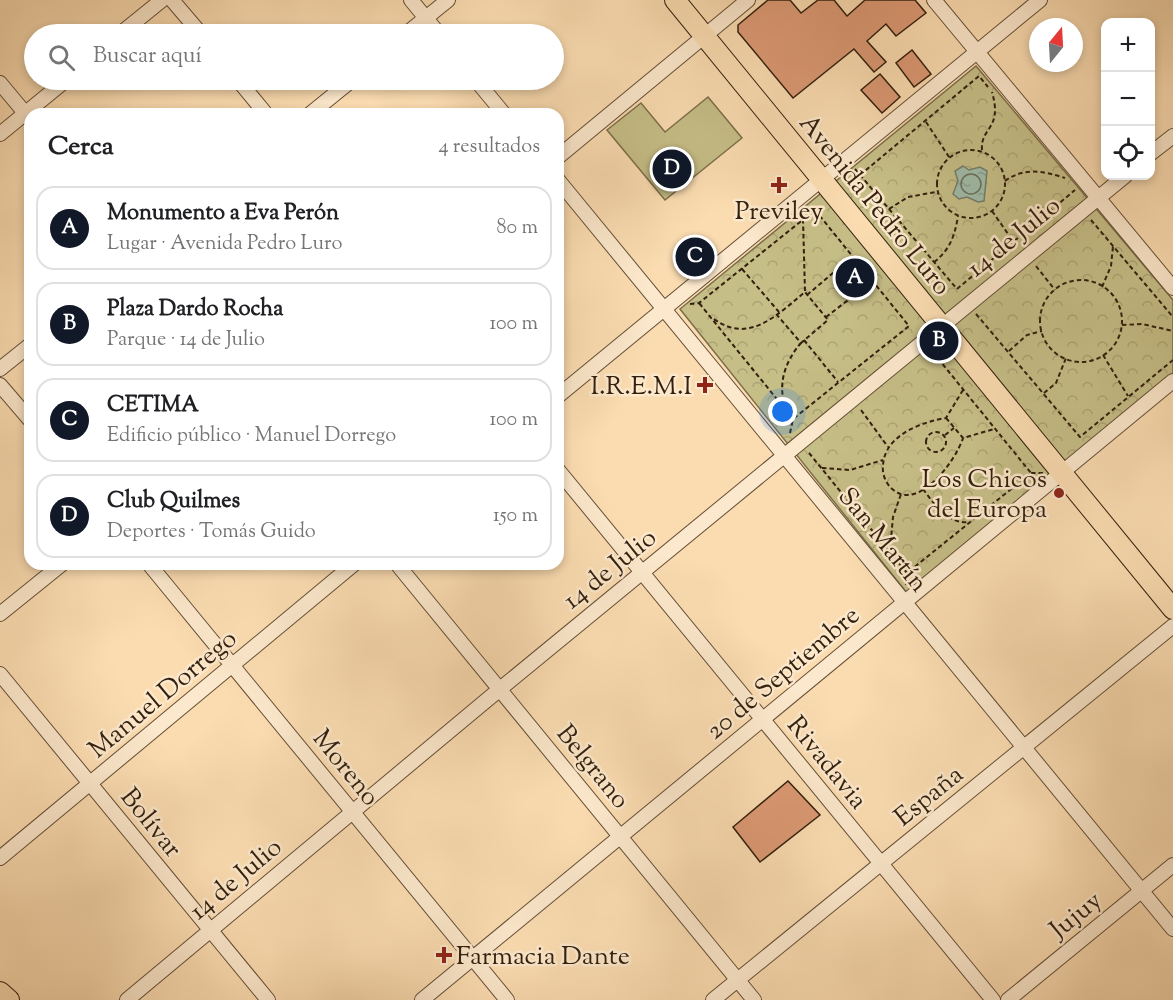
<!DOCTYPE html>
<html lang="es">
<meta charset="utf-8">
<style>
body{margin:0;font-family:"Sorts Mill Goudy",serif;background:#f2f2f2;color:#202124}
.controls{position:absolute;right:18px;top:18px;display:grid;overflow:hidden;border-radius:12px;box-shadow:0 3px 9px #0003}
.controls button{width:54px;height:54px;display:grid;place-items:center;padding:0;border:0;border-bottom:2px solid #e0e0e0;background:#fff;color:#202124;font:30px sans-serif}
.compass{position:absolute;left:1029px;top:18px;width:54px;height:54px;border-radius:50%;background:#fff;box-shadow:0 3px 9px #0003;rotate:18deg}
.you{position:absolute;left:783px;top:412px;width:21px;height:21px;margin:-15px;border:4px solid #fff;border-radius:50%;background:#1a73e8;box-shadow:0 0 0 9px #1a73e833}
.badge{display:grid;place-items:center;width:39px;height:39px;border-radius:50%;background:#111827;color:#fff;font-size:20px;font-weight:700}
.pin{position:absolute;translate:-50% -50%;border:3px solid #fff;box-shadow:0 2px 6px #0006}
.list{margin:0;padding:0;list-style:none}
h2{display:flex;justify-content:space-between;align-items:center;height:78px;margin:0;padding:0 24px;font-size:26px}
h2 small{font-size:20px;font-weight:400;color:#757577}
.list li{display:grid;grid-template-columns:39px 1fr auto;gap:18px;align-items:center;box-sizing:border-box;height:84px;margin:0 12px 12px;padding:0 12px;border:2px solid #e0e0e0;border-radius:18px}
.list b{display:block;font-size:22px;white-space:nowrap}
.list p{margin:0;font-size:20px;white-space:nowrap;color:#757577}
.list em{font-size:20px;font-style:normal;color:#757577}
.icon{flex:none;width:33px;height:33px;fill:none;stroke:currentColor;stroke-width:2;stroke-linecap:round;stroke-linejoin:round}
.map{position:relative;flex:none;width:1173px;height:1000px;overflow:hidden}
.search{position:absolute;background:#fff;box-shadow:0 3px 9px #0003;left:24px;top:24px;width:540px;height:66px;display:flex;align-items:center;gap:15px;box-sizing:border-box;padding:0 21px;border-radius:33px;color:#757577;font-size:22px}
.panel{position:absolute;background:#fff;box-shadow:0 3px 9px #0003;left:24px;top:108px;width:540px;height:462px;border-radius:18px}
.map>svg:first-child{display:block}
</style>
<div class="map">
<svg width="1173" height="1000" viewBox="0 0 1173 1000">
<defs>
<pattern id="park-crowns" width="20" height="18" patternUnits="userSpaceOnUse" patternTransform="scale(1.5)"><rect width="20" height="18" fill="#c6be87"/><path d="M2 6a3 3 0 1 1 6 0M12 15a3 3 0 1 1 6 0" fill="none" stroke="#aba373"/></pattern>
<pattern id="water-ripples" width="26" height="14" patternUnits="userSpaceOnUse" patternTransform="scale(1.5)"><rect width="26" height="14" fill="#9fbcaa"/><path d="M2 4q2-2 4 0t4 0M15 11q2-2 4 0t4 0" fill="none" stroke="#89a191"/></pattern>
</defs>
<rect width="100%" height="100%" fill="#fbdcb1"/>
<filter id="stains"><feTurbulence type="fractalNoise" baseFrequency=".00333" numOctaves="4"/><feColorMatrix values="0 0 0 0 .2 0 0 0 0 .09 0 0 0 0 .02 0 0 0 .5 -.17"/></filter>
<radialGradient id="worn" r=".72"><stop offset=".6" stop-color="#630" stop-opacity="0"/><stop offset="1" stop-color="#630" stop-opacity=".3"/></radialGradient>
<path fill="#c6be87" stroke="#7c6e4a" stroke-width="1.5" d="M708,97l34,41 -77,62 -58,-70 34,-27 24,29z"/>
<path fill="url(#park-crowns)" stroke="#7c6e4a" stroke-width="1.5" d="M976,66l197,234v73l-266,220 -227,-284z"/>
<path fill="url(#water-ripples)" stroke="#737d6b" stroke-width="1.5" d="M963,166l6,4 11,-3 7,4 -3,30 -6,1 -11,-5 -8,2 -6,-5 5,-13 -3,-10z"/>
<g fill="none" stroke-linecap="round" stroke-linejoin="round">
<path stroke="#686e5c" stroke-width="1.5" d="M961 184a10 10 0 1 1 20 0a10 10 0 1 1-20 0Z"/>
</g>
<path fill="#dc9974" stroke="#321f0d" stroke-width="1.5" d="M768,0h22l11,13 17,-13h16l13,16 18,-16h50l11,13 -30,23 -10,-12 -19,17 19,21 -12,10 -20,-23 -61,49 -55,-66v-7z
M912,50l19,24 -17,13 -18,-24z
M880,74l20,23 -18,16 -21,-23z
M788,781l32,34 -60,47 -27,-35z"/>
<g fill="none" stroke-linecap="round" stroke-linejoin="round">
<g stroke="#644e36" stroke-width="16">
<path id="street" d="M172,0l29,34
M411,0l28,34
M934,0l239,288
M120,34l42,-34
M406,34l42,-34
M238,80l28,34
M476,80l28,34
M0,83l30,36
M310,114l42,-34
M0,134l66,-54
M1150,154l23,-18
M558,157l190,-157
M558,180l615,749
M0,369l30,-24
M0,385l30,35
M558,396l482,-396
M558,470l435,530
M149,564l358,436
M397,564l357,436
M0,614l62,-50
M0,674l268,326
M0,858l354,-294
M127,1000l373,-311 625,-513
M422,1000l751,-619
M713,1000l460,-374
M1008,1000l165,-135"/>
</g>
<g stroke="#321f0d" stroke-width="22">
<path id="primary" d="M675,0l498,609
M0,992l9,8"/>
</g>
<path stroke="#321f0d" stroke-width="2" stroke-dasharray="4.5 3" stroke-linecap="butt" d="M926,122l23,35
M937 184a34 34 0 1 1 68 0a34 34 0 1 1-68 0Z
M982,150c-2,-23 21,-20 10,-58
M855,169l102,120 118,-99
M860,175l119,-99 9,11
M1005,181c19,-14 39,-10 60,-3
M889,209l19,-12 28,-5
M992,211l21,30
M803,219l2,73
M1091,220l82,97
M934,262c16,-12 21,-27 24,-46
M1036,266l19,24
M742,269l37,43
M1040 321a41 41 0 1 1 82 0a41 41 0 1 1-82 0Z
M1102,287l9,-21 2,-20
M807,295l46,-39
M690,304l9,-1 116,-93 94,116 -116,93 -94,-116
M976,314l104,123 93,-77
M826,317l47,-36
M714,319c35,26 64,-5 91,-27l23,28 -27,23 -24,-28
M1122,325l20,-1 31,7
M804,340l34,42
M1009,351l18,-16 15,-4
M1103,355l25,41
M963,390l-17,28c-25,4 -63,18 -63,49 -1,7 3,16 8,21 27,26 65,-28 72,-50l31,-9
M1044,393l12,-10 10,-25
M787,409c-11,-22 -2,-48 14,-66
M861,410l27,37
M946,418l17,20
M926 442a10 10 0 1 1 20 0a10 10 0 1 1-20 0Z
M790,433l3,-14
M945,435l9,-7
M809,453l98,120 124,-100 -99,-122
M822,468l28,2 33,-10
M1031,473h12
M923,489c12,16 24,35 46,33
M890,550l3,-33 8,-23
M906,585l1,-12"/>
<use href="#street" stroke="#fce8cc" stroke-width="14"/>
<use href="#primary" stroke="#fbdcb1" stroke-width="20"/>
</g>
<g fill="#8f2418" stroke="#fce8cc" stroke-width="2">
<path d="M776 176h6v6h6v6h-6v6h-6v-6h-6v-6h6z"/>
<path d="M702 376h6v6h6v6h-6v6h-6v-6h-6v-6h6z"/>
<circle cx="1059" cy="493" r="6"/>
<path d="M441 946h6v6h6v6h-6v6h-6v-6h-6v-6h6z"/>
</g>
<g text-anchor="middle" stroke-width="5" stroke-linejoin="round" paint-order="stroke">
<g font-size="26" fill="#321f0d" stroke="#fce8cc">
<text transform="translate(876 204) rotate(51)" y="9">Avenida Pedro Luro</text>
<text transform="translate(1013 236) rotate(-39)" y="9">14 de Julio</text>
<text transform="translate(884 539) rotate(51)" y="9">San Martín</text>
<text transform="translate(609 568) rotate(-39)" y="9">14 de Julio</text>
<text transform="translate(782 672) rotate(-40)" y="9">20 de Septiembre</text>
<text transform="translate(162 693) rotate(-40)" y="9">Manuel Dorrego</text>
<text transform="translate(828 762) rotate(51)" y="9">Rivadavia</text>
<text transform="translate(594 766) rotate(51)" y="9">Belgrano</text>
<text transform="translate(347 767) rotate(51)" y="9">Moreno</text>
<text transform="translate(928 795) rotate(-39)" y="9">España</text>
<text transform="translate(152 822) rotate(51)" y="9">Bolívar</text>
<text transform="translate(235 878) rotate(-40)" y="9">14 de Julio</text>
<text transform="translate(1075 914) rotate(-39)" y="9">Jujuy</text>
</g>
<g font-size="26" fill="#321f0d" stroke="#fce8cc" text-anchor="end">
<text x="779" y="219" text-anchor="middle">Previley</text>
<text x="692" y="394">I.R.E.M.I</text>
<text x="1047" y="487">Los Chicos<tspan x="1047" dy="30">del Europa</tspan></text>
<text x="456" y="964" text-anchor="start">Farmacia Dante</text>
</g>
</g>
<rect width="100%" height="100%" filter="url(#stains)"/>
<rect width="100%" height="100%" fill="url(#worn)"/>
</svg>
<div class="controls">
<button>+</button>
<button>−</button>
<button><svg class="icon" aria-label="locate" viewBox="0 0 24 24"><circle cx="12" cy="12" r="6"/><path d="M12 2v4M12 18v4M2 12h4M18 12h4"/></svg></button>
</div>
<svg class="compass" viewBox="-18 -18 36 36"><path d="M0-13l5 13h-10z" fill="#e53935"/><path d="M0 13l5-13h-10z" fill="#757577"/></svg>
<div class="you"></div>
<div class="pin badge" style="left:855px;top:278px">A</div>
<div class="pin badge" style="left:939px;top:341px">B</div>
<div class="pin badge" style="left:695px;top:257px">C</div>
<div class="pin badge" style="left:672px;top:169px">D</div>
<div class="search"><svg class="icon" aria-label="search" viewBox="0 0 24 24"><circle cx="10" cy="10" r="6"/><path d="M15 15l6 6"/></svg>Buscar aquí</div>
<section class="panel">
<h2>Cerca<small>4 resultados</small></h2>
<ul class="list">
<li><span class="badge">A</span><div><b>Monumento a Eva Perón</b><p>Lugar · Avenida Pedro Luro</p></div><em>80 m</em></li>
<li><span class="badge">B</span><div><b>Plaza Dardo Rocha</b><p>Parque · 14 de Julio</p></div><em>100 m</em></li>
<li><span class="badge">C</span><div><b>CETIMA</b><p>Edificio público · Manuel Dorrego</p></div><em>100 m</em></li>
<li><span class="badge">D</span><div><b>Club Quilmes</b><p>Deportes · Tomás Guido</p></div><em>150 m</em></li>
</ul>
</section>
</div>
